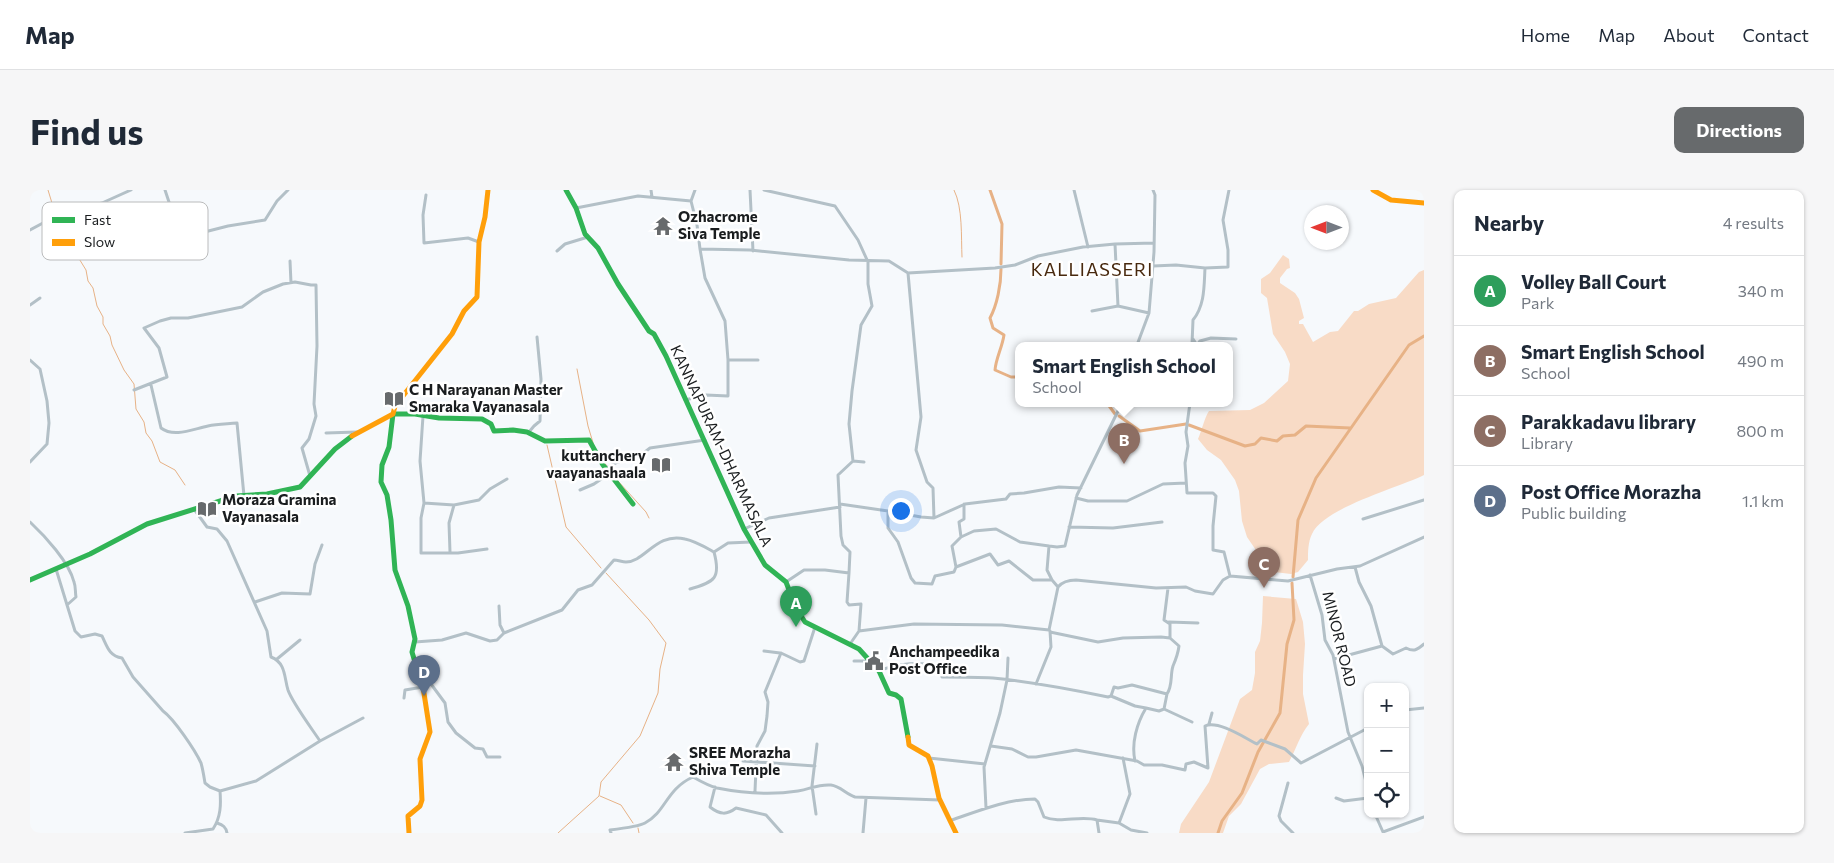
<!DOCTYPE html>
<meta charset="utf-8">
<style>
body{margin:0;font-family:Commissioner,sans-serif;background:#f6f6f7;color:#1f2937}
.controls{position:absolute;right:15px;bottom:15px;display:grid;overflow:hidden;border-radius:10px;box-shadow:0 1px 4px #0004}
.controls button{width:45px;height:45px;display:grid;place-items:center;padding:0;border:0;border-bottom:1px solid #e0e1e3;background:#fff;color:#1f2937;font:25px sans-serif}
.compass{position:absolute;left:1274px;top:15px;width:45px;height:45px;border-radius:50%;background:#fff;box-shadow:0 1px 4px #0004;rotate:270deg}
.you{position:absolute;left:870px;top:320px;width:18px;height:18px;margin:-12px;border:4px solid #fff;border-radius:50%;background:#1a73e8;box-shadow:0 0 0 8px #1a73e833}
.badge{display:grid;place-items:center;width:32px;height:32px;border-radius:50%;background:#676a6c;color:#fff;font-size:16px;font-weight:700}
.pin{position:absolute;translate:-50% -41px;filter:drop-shadow(0 1px 2px #0008)}
.pin::after{content:'';position:absolute;top:26px;width:18px;height:15px;background:inherit;clip-path:polygon(0 0,100% 0,50% 100%)}
.popup{position:absolute;left:985px;top:152px;width:218px;height:65px;box-sizing:border-box;display:grid;place-content:center;border-radius:10px;background:#fff;filter:drop-shadow(0 1px 4px #0005);font-size:16px;white-space:nowrap;color:#747a83}
.popup b{font-size:19px;color:#1f2937}
.popup::after{content:'';position:absolute;left:50%;top:100%;margin-left:-10px;border:10px solid transparent;border-top-color:#fff}
.list{margin:0;padding:0;list-style:none}
h2{display:flex;justify-content:space-between;align-items:center;height:65px;margin:0;padding:0 20px;font-size:21px}
h2 small{font-size:16px;font-weight:400;color:#747a83}
.list li{display:grid;grid-template-columns:32px 1fr auto;gap:15px;align-items:center;box-sizing:border-box;height:70px;padding:0 20px;border-top:1px solid #e0e1e3}
.list b{display:block;font-size:19px;white-space:nowrap}
.list p{margin:0;font-size:16px;white-space:nowrap;color:#747a83}
.list em{font-size:16px;font-style:normal;color:#747a83}
.icon{flex:none;width:28px;height:28px;fill:none;stroke:currentColor;stroke-width:2;stroke-linecap:round;stroke-linejoin:round}
.map{position:relative;flex:none;width:1394px;height:643px;overflow:hidden;border-radius:10px}
header{display:flex;align-items:center;gap:30px;box-sizing:border-box;height:70px;padding:0 25px;background:#fff;border-bottom:1px solid #e0e1e3}
header strong{font-size:24px}
nav{display:flex;gap:28px;margin-inline-start:auto;font-size:18px}
.intro{display:flex;align-items:center;justify-content:space-between;box-sizing:border-box;height:120px;padding:0 30px}
h1{margin:0;font-size:35px}
.button{padding:12px 22px;border-radius:10px;background:#676a6c;color:#fff;font-size:18px;font-weight:700}
main{display:flex;gap:30px;padding:0 30px}
aside{flex:1;background:#fff;border-radius:10px;box-shadow:0 1px 4px #0004}
.map>svg:first-child{display:block}
</style>
<header>
<strong>Map</strong>
<nav><a>Home</a><a>Map</a><a>About</a><a>Contact</a></nav>
</header>
<div class="intro"><h1>Find us</h1><a class="button">Directions</a></div>
<main>
<div class="map">
<svg width="1394" height="643" viewBox="0 0 1394 643">
<rect width="100%" height="100%" fill="#f6f9fc"/>
<path fill="#f8dbc6" d="M1253,65l6,4 1,9 -3,1 -7,9v5l15,10 4,6 5,19 -5,3v3h4l10,18 17,-10 8,-1 16,-20h4l11,-7 27,-6 23,-26 5,-2v205c-26,13 -101,33 -112,59 -4,8 -4,18 -4,26l-10,12 -7,2 -17,-2 -10,-10 -17,-25 -5,-16 -3,-30 -4,-11 -14,-20 -14,-10 -9,-11c3,-6 7,-23 11,-28l41,-1 14,-7 24,-22 2,-17 -5,-12 -12,-18 -6,-36 -6,-5v-14l9,-6z
M1233,406l33,3 7,23 2,22 -2,31v19l6,30c-9,11 -13,25 -20,38l-20,2 -9,5 -19,35 -12,12 -6,17h-44l2,-9 28,-42 31,-83 12,-9 3,-17v-21l5,-11 2,-18z"/>
<g fill="none" stroke-linecap="round" stroke-linejoin="round">
<path stroke="#e7b286" stroke-width="1" d="M18,0l11,36 27,44 2,11 5,7 4,18 6,11v7l7,12 2,9 12,25 10,14 2,25 8,13 2,11 6,8 8,21 15,8 10,15
M924,0c9,18 7,47 8,67
M547,179l11,57 6,20
M1160,235l4,2
M517,255l19,82 35,41
M571,268l17,23 28,31 3,6
M570,606l21,9 12,18
M608,638l1,5
M528,643l41,-37 2,-14 39,-46 18,-43 2,-24 6,-26 -17,-23 -43,-47"/>
<path stroke="#e7b286" stroke-width="3" d="M960,0l12,34 -1,40
M971,79c0,16 -4,36 -11,49l3,10 11,7c-2,13 -8,23 -9,35l16,7h8
M1077,213l8,11
M1089,226l21,15 46,-7
M1159,235l56,21 10,-2 6,-6 16,3 6,-5 12,-1 11,-9 44,2
M1263,387l5,-57 18,-42 93,-133 15,-9
M1188,643l4,-12 20,-28 16,-41 22,-39 7,-69 7,-24 -2,-37"/>
<path stroke="#b3c0c7" stroke-width="3" d="M135,0l16,48 47,-12 37,-6 12,-19 11,-11
M621,0l1,7
M720,0l3,61
M734,0l71,16 23,34 10,22v22l4,22 -11,19 -9,66 -3,33 4,37 -15,14 3,61 2,9 7,7 -1,21
M1044,0l14,57
M396,5l-3,20 1,28 44,-5 11,4
M661,11l4,-11
M546,18l62,-12 53,5 6,24 3,24 50,1 99,10 40,1 19,12 87,-5 20,-3 23,-9 45,-9 32,-3 3,62 31,7 -12,32
M0,40l28,-15 44,-12 29,-13
M1085,54l39,-1
M527,61l8,-7 23,-7
M260,71l1,22
M1123,76l23,-1 29,3
M878,83l13,144 -5,33 11,32 6,6 1,30 31,-14 41,-5 4,-5 14,-1 35,-6 22,1
M0,115l10,-7
M1062,121l26,-5
M1119,123l5,-61 1,-57 -2,-5
M1163,149l4,6 3,-4 11,-3 25,1
M1167,155l-5,-1 1,-24c12,-15 11,-34 12,-52l23,-1v-17l-5,-30 6,-30
M0,170l10,9 7,32 2,22 -2,21 -17,18
M698,170h30
M121,195l10,43c13,10 32,1 47,-2 9,-2 19,-2 29,-3l7,73
M104,200l33,-13 -8,-29 -15,-20 16,-7 11,-3h17l54,-11 21,-15 20,-8 12,-2 16,3h5l1,61 -3,58 2,12 -7,23 -7,9 8,28
M655,210l21,-5 22,1v-36l-3,-39 -20,-43 -5,-29
M1160,213l-4,29 2,14 -3,17 2,30h26l3,3 -3,30v24l11,2 6,24
M393,226l-3,45 4,42 -3,15v35h37l29,-4
M499,242l5,-6 6,-5 1,-42 -4,-42
M296,243l31,-1
M823,271l11,1
M576,278l12,-6 23,-7 9,-7 55,-8
M550,300l14,-6 16,-11
M1046,308l12,3h39l36,-17 23,-1
M394,313l30,2 25,-5 11,-11 17,-10
M810,314l48,7v17l10,14 13,36 4,5 17,1 3,-8 19,-4 2,-5 -4,-21 9,-9
M934,314v15l-5,3 2,15 13,-6 22,-2 24,13 29,4 -2,24 5,10 6,7
M164,319l13,18 10,2 10,12 40,90 4,26c15,6 13,20 17,33 4,12 24,39 32,51
M858,321l33,6 13,1
M1333,329l61,-19
M0,332c15,14 39,40 44,60 2,5 1,10 2,15l-9,8
M1039,337l44,1 49,-6
M714,339l25,-11 71,-11
M1019,356l8,1 8,-1 12,-51 41,-84 2,-8
M420,362l-1,-29 5,-18
M926,377l34,-13 8,11 11,-4 24,19h18
M1325,377l4,15 12,24 11,40
M26,379l19,62 6,6 14,-3 7,2c5,10 7,20 20,22l11,19 30,34c11,8 32,39 38,52 2,7 3,14 4,20l5,4 10,4c1,13 1,26 -7,38l-28,4
M1280,385l12,40 3,25 8,15 15,77 14,34 6,24
M756,392l18,-12h21l24,3 -2,29 2,3 12,-1 -2,27
M660,399c25,-7 31,-11 24,-37
M225,412l27,-9 28,1 5,-30 7,-19
M469,416l1,19 4,8
M1139,432l29,1
M1020,442l48,10 25,-4 38,-1 9,1
M385,452l27,-2 24,-7 24,8 7,-1 7,-7 58,-23 16,-20 14,-5 22,-25c4,0 8,2 12,2 19,0 30,-30 59,-23 10,2 20,8 29,13l14,-9 23,-1
M820,454l9,-13 55,-7 88,1 47,5 9,-43c5,-6 11,-7 18,-7l80,8 30,-1 9,4 18,3 10,-14 7,-4 58,5 49,-12 23,-3 64,-29
M734,461l16,2
M247,469l23,-19
M1304,469l48,-13 11,8 13,-6c8,4 11,2 18,-4
M824,471h15
M849,481c19,-8 42,-10 61,-4l2,10c17,0 34,0 51,1 39,4 77,11 115,19l3,-1 3,-9 4,1 14,-3 35,9c6,-9 3,-19 6,-28 3,-7 5,-12 6,-20l-9,-8v-14l-6,-4 4,-32
M390,489h6l5,5 14,19 3,19 8,11 19,15 8,1 4,8h13
M1006,494l15,-37 -1,-16
M1137,504l-3,15 28,13
M1081,506l24,10 11,2
M374,508l1,-8 18,-3
M1375,520l19,-2
M1179,534l3,-11
M961,556l21,3 16,8h8l40,-7 61,11 7,4h18l23,5 1,-6 8,-2 14,6 -3,-42c13,-6 40,12 52,18l4,-4 24,9 16,14 67,-35
M1375,563h1
M899,568l56,6
M713,571l72,5
M1105,571c-4,-18 2,-38 11,-53l13,3 5,-2
M1258,593l-9,33 2,5 12,12
M685,597l-5,20c10,8 17,8 26,1l30,7 16,18
M190,601l36,-10 64,-40 43,-23
M725,601l2,-45 8,-15 2,-15 1,-14 -3,-10 16,-39 19,9 4,-1 11,-34
M1306,608l8,3 24,-3
M956,618l-2,-41 16,-54 7,-33 1,-22
M786,624l-4,-28 5,-42
M1345,624l8,18 41,-15
M922,630c26,-9 55,-21 83,-21l3,3 6,15c16,7 36,-2 53,3l2,13
M1067,630l22,3 12,7 16,3
M187,633c6,2 9,4 10,10
M1089,633l11,-29 -7,-36
M581,643l-1,-3c8,-1 30,-4 35,-7 21,-11 21,-34 48,-46 7,4 16,9 24,11 25,5 56,7 81,3 13,-2 19,-7 33,-6 9,1 15,9 24,12l85,3
M833,643l3,-35"/>
<path stroke="#30b455" stroke-width="5" d="M536,0l10,18 9,26 13,14 20,36 31,47 5,3 12,22 78,173 21,36 21,17 10,26 9,14 54,27 20,22 10,22 7,2 5,4 7,38
M0,390l60,-26 57,-30 89,-28 31,-2 33,-7 35,-38 17,-13
M387,479l-5,-17 3,-13 -7,-33 -13,-36 -4,-50 -4,-25 -6,-13 1,-17 7,-18 4,-33h22l24,4 43,1 9,5 3,7 19,-1 14,2 18,9 44,-1 14,25 30,39"/>
<path stroke="#ff9f0a" stroke-width="5" d="M1343,0l18,10 33,3
M322,246l41,-22 2,-8 57,-72 12,-23 13,-14 2,-55 6,-25 3,-27
M878,547l1,8 19,11 4,10 7,32 17,35
M379,643l-1,-17 12,-10 2,-6 -2,-41 10,-27 -7,-45 -6,-18"/>
</g>
<defs>
<g id="temple-bare" transform="scale(1.5)"><path d="M0-6L5-2H3V0L6.5 2.5H4V6H1.5V3h-3V6H-4V2.5H-6.5L-3 0V-2H-5Z" fill="#676a6c" stroke="#fff" stroke-width="2.5" paint-order="stroke"/></g>
<g id="library-bare" transform="scale(1.5)"><path d="M-6-4Q-3-5.5-.7-3.5V5Q-3 3-6 4ZM6-4Q3-5.5 .7-3.5V5Q3 3 6 4Z" fill="#676a6c" stroke="#fff" stroke-width="2.5" paint-order="stroke"/></g>
<g id="civic-bare" transform="scale(1.5)"><path d="M-.6-6.5H3V-4.5H.6V-3L4-1V1h2V6H-6V1h2V-1L-.6-3ZM-1.2 2.5V6h2.4V2.5Z" fill="#676a6c" stroke="#fff" stroke-width="2.5" paint-order="stroke"/></g>
</defs>
<g fill-rule="evenodd">
<use href="#temple-bare" x="633" y="36"/>
<use href="#library-bare" x="364" y="209"/>
<use href="#library-bare" x="631" y="275"/>
<use href="#library-bare" x="177" y="319"/>
<use href="#civic-bare" x="844" y="471"/>
<use href="#temple-bare" x="644" y="572"/>
</g>
<g text-anchor="middle" stroke-width="5" stroke-linejoin="round" paint-order="stroke">
<g font-size="15" font-weight="bold" fill="#1a1d1f" stroke="#fff" text-anchor="start">
<text x="648" y="32">Ozhacrome<tspan x="648" dy="17">Siva Temple</tspan></text>
<text x="379" y="205">C H Narayanan Master<tspan x="379" dy="17">Smaraka Vayanasala</tspan></text>
<text x="616" y="271" text-anchor="end">kuttanchery<tspan x="616" dy="17">vaayanashaala</tspan></text>
<text x="192" y="315">Moraza Gramina<tspan x="192" dy="17">Vayanasala</tspan></text>
<text x="859" y="467">Anchampeedika<tspan x="859" dy="17">Post Office</tspan></text>
<text x="659" y="568">SREE Morazha<tspan x="659" dy="17">Shiva Temple</tspan></text>
</g>
<g font-size="15" fill="#1a1d1f" stroke="#fff">
<text transform="translate(691 256) rotate(65)" y="5">KANNAPURAM-DHARMASALA</text>
<text transform="translate(1309 449) rotate(76)" y="5">MINOR ROAD</text>
</g>
<g font-size="18" letter-spacing="1" fill="#48290e" stroke="#fff">
<text x="1062" y="86">KALLIASSERI</text>
</g>
</g>
<rect x="12" y="12" width="166" height="58" rx="8" fill="#fff" stroke="#babbbc" stroke-width="1"/>
<rect x="22" y="27" width="23" height="6" fill="#30b455"/>
<rect x="22" y="49" width="23" height="7" fill="#ff9f0a"/>
<g font-size="14" fill="#1a1d1f">
<text x="54" y="35">Fast</text>
<text x="54" y="57">Slow</text>
</g>
</svg>
<div class="controls">
<button>+</button>
<button>−</button>
<button><svg class="icon" aria-label="locate" viewBox="0 0 24 24"><circle cx="12" cy="12" r="6"/><path d="M12 2v4M12 18v4M2 12h4M18 12h4"/></svg></button>
</div>
<svg class="compass" viewBox="-18 -18 36 36"><path d="M0-13l5 13h-10z" fill="#e53935"/><path d="M0 13l5-13h-10z" fill="#747a83"/></svg>
<div class="you"></div>
<div class="pin badge" style="left:766px;top:437px;background:#2e9e5b">A</div>
<div class="pin badge" style="left:1094px;top:274px;background:#8d6e63">B</div>
<div class="popup"><b>Smart English School</b>School</div>
<div class="pin badge" style="left:1234px;top:398px;background:#8d6e63">C</div>
<div class="pin badge" style="left:394px;top:506px;background:#5c6f8a">D</div>
</div>
<aside>
<h2>Nearby<small>4 results</small></h2>
<ul class="list">
<li><span class="badge" style="background:#2e9e5b">A</span><div><b>Volley Ball Court</b><p>Park</p></div><em>340 m</em></li>
<li><span class="badge" style="background:#8d6e63">B</span><div><b>Smart English School</b><p>School</p></div><em>490 m</em></li>
<li><span class="badge" style="background:#8d6e63">C</span><div><b>Parakkadavu library</b><p>Library</p></div><em>800 m</em></li>
<li><span class="badge" style="background:#5c6f8a">D</span><div><b>Post Office Morazha</b><p>Public building</p></div><em>1.1 km</em></li>
</ul>
</aside>
</main>
